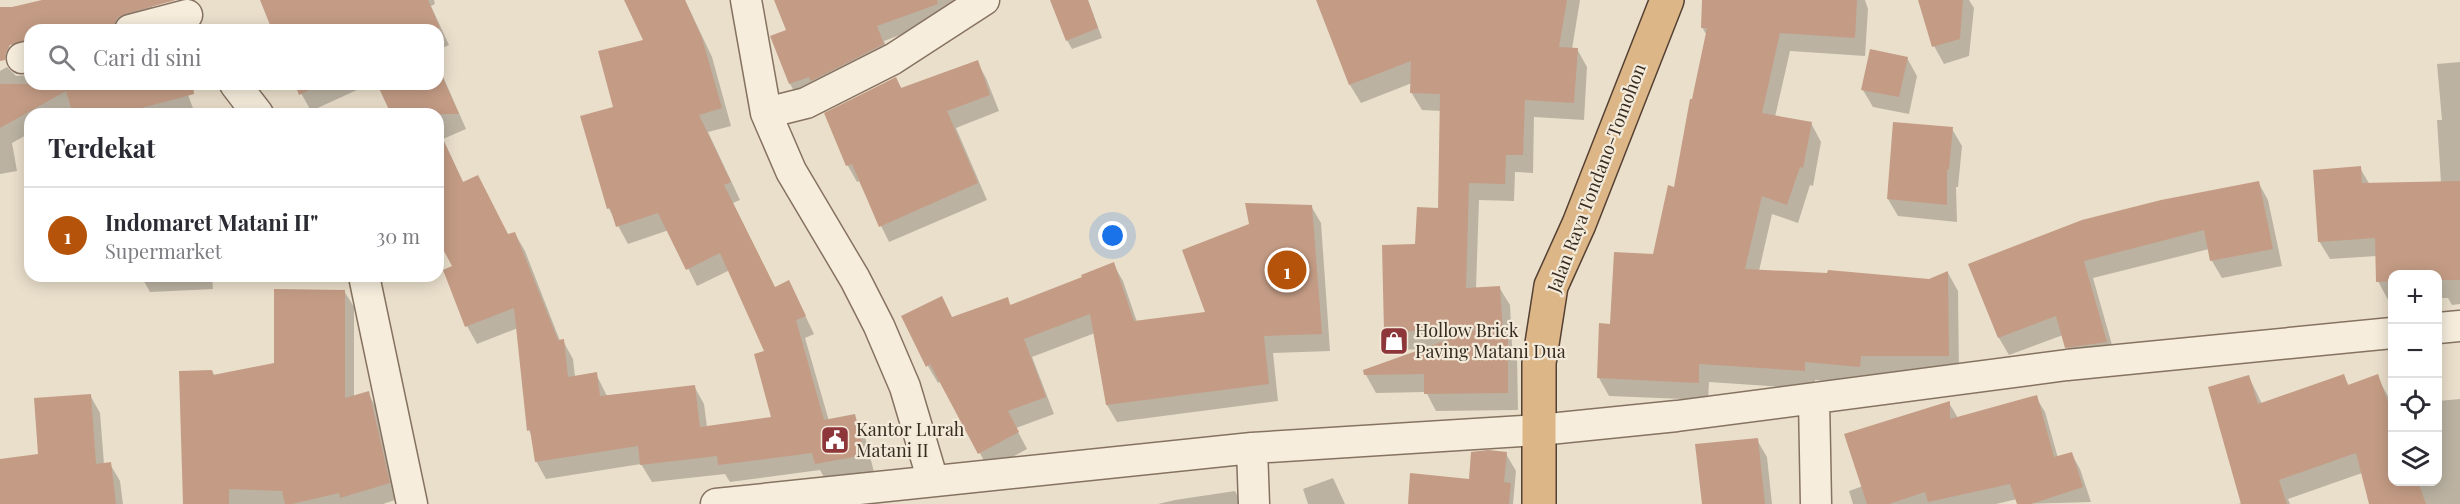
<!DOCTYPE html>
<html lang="id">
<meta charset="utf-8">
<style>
body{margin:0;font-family:"Playfair Display",serif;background:#f2f2f3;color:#2b2b33}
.controls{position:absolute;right:18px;bottom:18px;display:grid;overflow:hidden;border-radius:12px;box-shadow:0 3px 15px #0003}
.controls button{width:54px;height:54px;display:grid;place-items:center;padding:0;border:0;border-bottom:2px solid #e1e1e2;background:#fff;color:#2b2b33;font:30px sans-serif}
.you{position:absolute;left:1113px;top:236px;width:21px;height:21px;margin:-15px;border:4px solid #fff;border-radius:50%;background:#1a73e8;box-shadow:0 0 0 9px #1a73e833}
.badge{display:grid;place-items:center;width:39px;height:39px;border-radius:50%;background:#b45309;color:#fff;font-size:20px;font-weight:700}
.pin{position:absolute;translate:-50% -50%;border:3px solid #fff;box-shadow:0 2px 6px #0006}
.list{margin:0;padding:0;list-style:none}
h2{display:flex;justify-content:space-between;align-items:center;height:78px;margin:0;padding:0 24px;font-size:26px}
h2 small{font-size:20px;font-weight:400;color:#7c7c81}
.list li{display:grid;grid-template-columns:39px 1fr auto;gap:18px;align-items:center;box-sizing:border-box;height:96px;padding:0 24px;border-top:2px solid #e1e1e2}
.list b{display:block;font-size:22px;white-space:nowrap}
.list p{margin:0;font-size:20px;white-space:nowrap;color:#7c7c81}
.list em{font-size:20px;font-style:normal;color:#7c7c81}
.icon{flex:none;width:33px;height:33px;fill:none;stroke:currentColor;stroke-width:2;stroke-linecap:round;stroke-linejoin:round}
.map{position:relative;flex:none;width:2460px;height:504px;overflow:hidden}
.search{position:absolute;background:#fff;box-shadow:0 3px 15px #0003;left:24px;top:24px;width:420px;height:66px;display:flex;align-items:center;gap:15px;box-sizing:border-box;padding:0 21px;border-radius:18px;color:#7c7c81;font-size:22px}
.panel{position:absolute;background:#fff;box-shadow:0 3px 15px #0003;left:24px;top:108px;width:420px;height:174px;border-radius:18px}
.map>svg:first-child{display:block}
</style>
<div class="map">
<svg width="2460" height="504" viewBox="0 0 2460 504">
<rect width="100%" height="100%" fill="#eadfcb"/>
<path fill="#0003" d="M49,0h101l7,24 -17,6h-110v28l-8,3 -10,-16 -8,-34z
M261,0h173l1,4 -4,2 18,39 -11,5v-20h-164z
M632,0h53l27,57 19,69 -23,6 32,68 -7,3 42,85 14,-6 25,52 -9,4 24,83 25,-5 10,17 10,39 -48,9 -6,-11 -90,12 -5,-8 -73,8 -11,-18 -95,15 -10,-18 -4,-25 -3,-6 -11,-102 -41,16 -10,-18 -22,-55 9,-4 -16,-30v-123h-46l-13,-30h59v-19l28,64 -23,10 21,45 44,51 7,-1 10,17 35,90h3l10,18 2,18 21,-3 11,22 87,-10 10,18 3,23 66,-8 -7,-67 -36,-82 -33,16 -28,-56 -41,14 -19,-35 -27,-92 33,-9 30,-67z
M776,0h212l-18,9 -86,32 7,19 -92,39 -9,-15 -18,-47 15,-6z
M1072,0h16l14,38 -30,11 -5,-9z
M1318,0h262l-8,49h5l10,18 -3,53 -50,-3 -1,56 -18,-1 -1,29 -35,-1 -3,89 23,-2 11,18 2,40 5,9 1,56 -82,1 -10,-19 -50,1 -10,-18 59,-26 -30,1 -10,-18 32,-86 23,-37 1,-98 -19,-1 -11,-18 1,-9 -51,20 -11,-18z
M1704,0h161l3,9 -3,47 -75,-5 -15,66 36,6 10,19 -8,44 -3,-1 -12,38 -26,-9 -13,57 170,9 19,-7 10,18 1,83h-88l-1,11 -55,-5 -1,9 -105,-7 -1,18 -99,-4 -10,-18 12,-53 43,-70 21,-66 32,-153 -5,-9z
M1933,0h36l5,8 -5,48 -25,8 -10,-18z
M1907,58l10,18 -8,38 -36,-7 -10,-17z
M977,62l9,16 13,33 -43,17 31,72 -98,42 -30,-61 -2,1 -9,-16 -22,-52 70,-35 6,10z
M2460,62v242l-8,1 -4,-7h-10v-24h-46v25l-4,1 -10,-19 -1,-25 -47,3 -11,-18 41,-73 10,17 71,-2 -4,-63h5l-5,-56z
M7,67l9,9 14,-1v9h154l10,27 -7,3h-112l-2,-5 -9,5h-34v19l-18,10 5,28 -17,3v-103z
M296,84h74l-59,27z
M1952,129l10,17 -4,41h-2l1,35 -59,-6 -10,-17z
M2258,182l10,18 14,66 -60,12 -10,-17 -3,-12 -116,29 23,81 -39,6 -10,-18 -4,-12 -54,20 -10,-17 -29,-73z
M1311,206l10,17 9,128 -57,2 5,48 -161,21 -10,-17 -12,-72 -63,24 22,57 -38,14 11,21 -38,21 -48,-89 -3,2 -10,-17 -25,-49 50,2 54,-20 4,7 73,-28 29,-14 10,17 14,41 71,-9z
M101,276h111l1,13 -63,3 -9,-16 -38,2z
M344,291l10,16v90l14,-4 9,16 21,90 -15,5h-199l28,-133 3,5 60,-12z
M2343,376l6,10 28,-10 15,28v78h46v-81l22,-2v105h-89l-9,-31 -74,26 2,5h-52l4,-1 7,-126 13,27z
M90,395l10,18 4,51h6l10,17 3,23h-123v-44l40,-5z
M2036,397l9,15 13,46 13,-5 9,16 11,33 -72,2 -2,-5 -21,5h-143l-4,-13 14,-5 86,-83 9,15z
M1757,440l10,17 5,47h-68z
M1506,454l10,17 -3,33h-104l61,-24z
M1333,478l12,26h-37l-5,-15z
M1235,491l7,13h-84l17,-4z"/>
<path fill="#c49c85" d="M42,0h134l-51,14 -8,4 -4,10 -7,2h-76v9l-20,6 -4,8 -1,7 -5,1v-54h12z
M260,0h168l12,28 -6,2h-162z
M624,0h61l17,38 20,70 -23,7 32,67 -7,3 51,102 14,-7 17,36 -10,4 28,100 31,-6 10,41 -50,9 -3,-11 -94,12 -1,-9 -77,9 -2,-19 -103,16 -5,-32 -3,1 -13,-123 -49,19 -22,-57 9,-4 -14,-26v-111l25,53 15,-7 30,59 7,-2 43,108 6,-1 4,38 29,-5 3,24 95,-11 5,42 71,-10 -17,-63 10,-3 -44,-98 -34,17 -28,-57 -42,14 -6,-19 -3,1 -27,-93 33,-9 -15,-56 45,-11z
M774,0h163l1,4 -61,22 7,18 -73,37 -2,-4 -20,7 -19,-48 16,-6z
M1050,0h38l10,28 -32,13z
M1316,0h251l-8,47 19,1 -4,55 -49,-3 -2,55h-17l-1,29 -36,-1 -3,105 34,-2 3,48h5v59l-84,1v-20l-60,1 -1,-5 115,-41 -94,3 -2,-87 33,-1 2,-37 21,1 2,-114 -30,-1 1,-32 -62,24z
M1702,0h155l-2,38 -75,-5 -18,80 50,9 -9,46 -3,-1 -13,38 -25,-9 -17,73 82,4 1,-3 101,9 19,-8 1,85h-88l-1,11 -55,-5v9l-106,-7v19l-102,-5 2,-55 11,1 4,-72 39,2 15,-69 6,2 16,-88h2l15,-71h-6z
M1918,0h45l-3,39 -28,8z
M1870,49l38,8 -9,40 -38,-7z
M978,60l12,35 -43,16 31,72 -99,44 -27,-63 -6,2 -22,-53 72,-36 5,11z
M438,67l21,47h-68l-14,-30h61z
M0,84h193l1,10 -75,20h-46l-7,-23 -66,37z
M295,84h27l-23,11z
M1893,122l60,5 -4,42 -2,1v35l-60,-6z
M2361,166l1,17 98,-2v99h-22v-6h-46v7l-16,1 -1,-44 -57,4 -5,-72z
M2259,181l14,68 -63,12 -6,-31 -120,31 23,81 -42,6 -9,-32 -58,22 -30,-74 114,-44 79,-20z
M1245,203l67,2 10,129 -58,2 5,48 -163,21 -16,-91 -66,25 22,58 -38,14 11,21 -41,22 -48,-90 -4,3 -25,-51 41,-20 10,21 56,-20 2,8 72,-28 -1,-2 33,-13 20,59 71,-9 -23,-62 67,-26z
M274,289l71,1v108l24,-7 21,92 -50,15 -1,-5 -47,11h-7l-3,-13 -53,-2v15h-46l-4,-133 33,-1 1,5 61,-12z
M2344,374l4,11 30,-11 14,40v68h26l8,22h-57l-13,-51 -77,27 8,24h-46l-33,-117 41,-12 9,29z
M91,394l5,70 15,-2 5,42h-116v-45l38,-5 -4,-56z
M2037,395l17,62 18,-5 11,35 -52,17h-14l-7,-20 -82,18 -3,-10 -36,12h-22l-23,-70 106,-33v18z
M1758,438l7,66h-63l-7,-60z
M1488,450l19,2 -3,30 7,1 -2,21h-101l2,-31 59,6 2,-27z"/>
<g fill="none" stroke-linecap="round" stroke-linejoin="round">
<g stroke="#867260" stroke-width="33">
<path id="minor" d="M746,0l20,113 25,58 64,108 24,47 26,61 28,94
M130,30l57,-15
M22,58l8,-2
M235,84l23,30
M766,113l40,-10 87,-44 91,-59
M364,276l48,228
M2438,328l22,-2
M1814,399l2,105
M1252,448l2,56
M716,504l536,-56 287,-18 138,-14 390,-51 325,-32"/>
</g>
<g stroke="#544134" stroke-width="36">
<path id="trunk" d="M1539,504v-141l12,-77 28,-62 88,-224"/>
</g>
<use href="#minor" stroke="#f6eddd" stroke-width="30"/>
<use href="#trunk" stroke="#dcb686" stroke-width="33"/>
</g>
<defs>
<g id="shop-square" transform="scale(1.5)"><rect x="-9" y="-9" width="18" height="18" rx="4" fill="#8e373b" stroke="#f3ead9"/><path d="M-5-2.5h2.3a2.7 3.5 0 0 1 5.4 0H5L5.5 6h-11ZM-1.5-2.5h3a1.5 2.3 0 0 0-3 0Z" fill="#fff"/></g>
<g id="civic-square" transform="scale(1.5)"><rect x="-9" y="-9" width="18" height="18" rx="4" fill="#8e373b" stroke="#f3ead9"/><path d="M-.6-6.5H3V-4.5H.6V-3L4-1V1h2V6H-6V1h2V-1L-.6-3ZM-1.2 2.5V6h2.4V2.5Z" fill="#fff"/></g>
</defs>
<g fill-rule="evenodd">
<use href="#shop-square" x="1394" y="341"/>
<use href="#civic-square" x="835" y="440"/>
</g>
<g text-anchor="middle" stroke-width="4.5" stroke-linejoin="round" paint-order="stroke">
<g font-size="18" fill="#382c22" stroke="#f3ead9">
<text transform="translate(1597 178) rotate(-69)" y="6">Jalan Raya Tondano-Tomohon</text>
</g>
<g font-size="18" fill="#382c22" stroke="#f3ead9" text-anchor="start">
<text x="1415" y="337">Hollow Brick<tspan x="1415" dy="21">Paving Matani Dua</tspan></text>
<text x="856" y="436">Kantor Lurah<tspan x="856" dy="21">Matani II</tspan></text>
</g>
</g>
</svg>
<div class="controls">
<button>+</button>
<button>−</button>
<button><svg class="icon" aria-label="locate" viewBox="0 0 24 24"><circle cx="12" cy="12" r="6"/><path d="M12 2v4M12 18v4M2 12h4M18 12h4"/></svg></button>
<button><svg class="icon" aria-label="layers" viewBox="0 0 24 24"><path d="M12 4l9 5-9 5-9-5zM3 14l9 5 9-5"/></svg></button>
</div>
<div class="you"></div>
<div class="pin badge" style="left:1287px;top:270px">1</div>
<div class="search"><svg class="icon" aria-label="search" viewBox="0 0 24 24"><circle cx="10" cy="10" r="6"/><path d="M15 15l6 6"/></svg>Cari di sini</div>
<section class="panel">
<h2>Terdekat<small></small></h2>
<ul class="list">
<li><span class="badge">1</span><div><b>Indomaret Matani II&quot;</b><p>Supermarket</p></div><em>30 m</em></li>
</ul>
</section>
</div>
